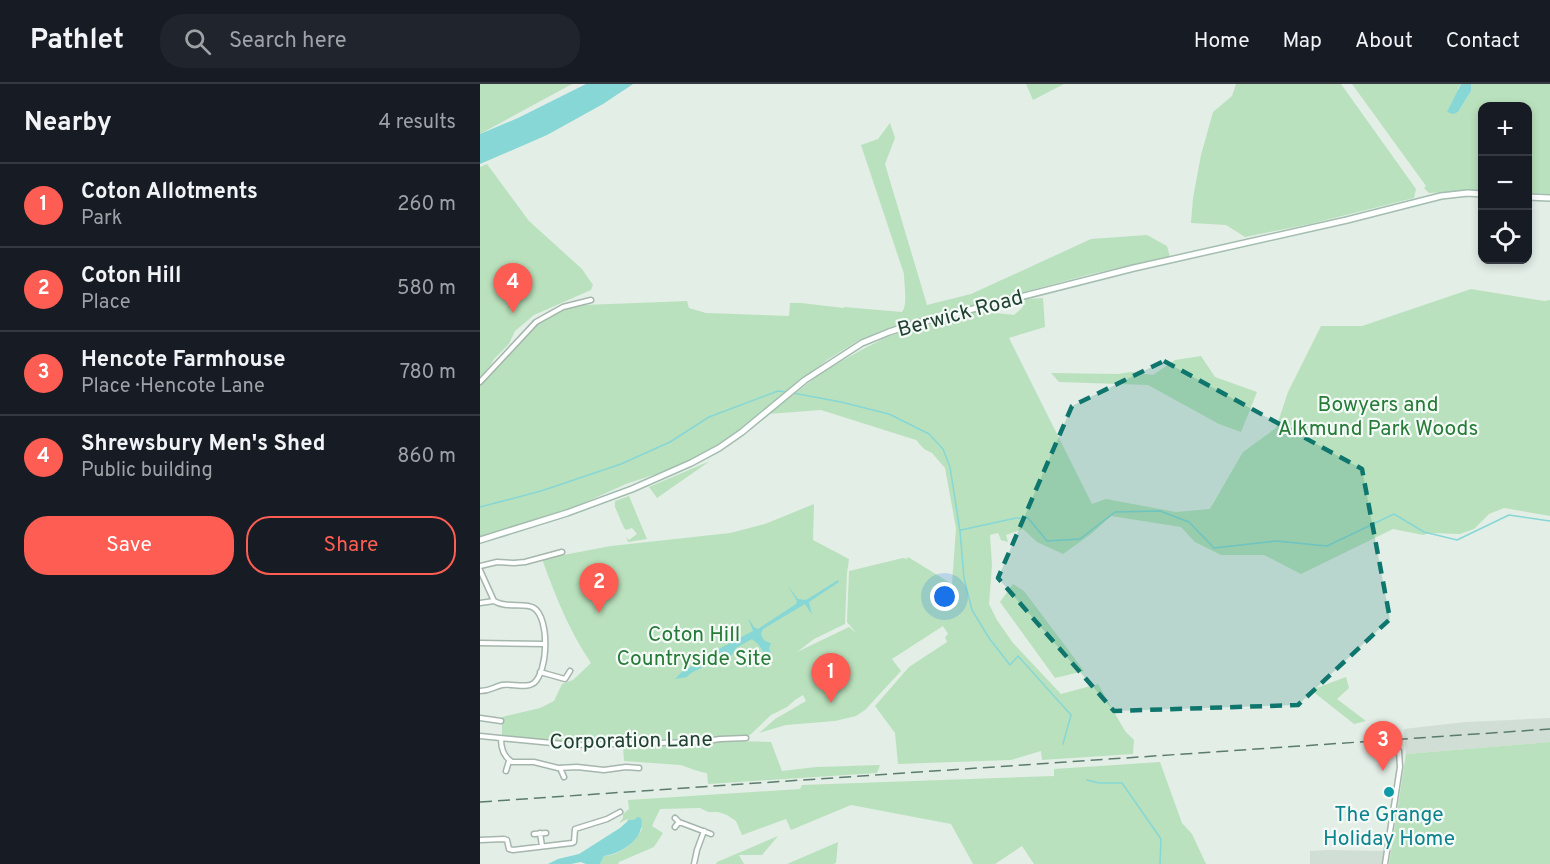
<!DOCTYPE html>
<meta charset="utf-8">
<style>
body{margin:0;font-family:Overpass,sans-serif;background:#20242c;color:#f1f3f6}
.controls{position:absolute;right:18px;top:18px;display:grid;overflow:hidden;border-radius:12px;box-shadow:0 3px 9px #0003}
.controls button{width:54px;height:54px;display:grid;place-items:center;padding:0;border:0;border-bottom:2px solid #363941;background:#171b24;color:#f1f3f6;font:30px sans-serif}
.you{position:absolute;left:465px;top:513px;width:21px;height:21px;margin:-15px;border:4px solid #fff;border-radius:50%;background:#1a73e8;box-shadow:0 0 0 9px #1a73e833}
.badge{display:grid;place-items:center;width:39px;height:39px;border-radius:50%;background:#fd5d52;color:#fff;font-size:20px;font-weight:700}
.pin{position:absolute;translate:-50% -50px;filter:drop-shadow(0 2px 3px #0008)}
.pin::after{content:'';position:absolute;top:32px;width:21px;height:18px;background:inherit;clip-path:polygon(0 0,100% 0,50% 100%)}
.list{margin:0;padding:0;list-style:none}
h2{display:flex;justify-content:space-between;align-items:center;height:78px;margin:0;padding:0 24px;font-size:26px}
h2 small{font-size:20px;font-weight:400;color:#9ea1a6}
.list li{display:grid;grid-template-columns:39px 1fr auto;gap:18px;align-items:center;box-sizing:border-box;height:84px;padding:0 24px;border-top:2px solid #363941}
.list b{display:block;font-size:22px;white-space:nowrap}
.list p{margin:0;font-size:20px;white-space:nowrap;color:#9ea1a6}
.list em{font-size:20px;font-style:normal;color:#9ea1a6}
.actions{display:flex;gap:12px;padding:18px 24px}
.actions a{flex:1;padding:14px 0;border:2px solid #fd5d52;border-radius:24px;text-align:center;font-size:21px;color:#fd5d52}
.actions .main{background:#fd5d52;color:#fff}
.icon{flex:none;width:33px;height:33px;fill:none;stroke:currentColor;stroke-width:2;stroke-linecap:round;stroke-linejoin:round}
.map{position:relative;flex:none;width:1070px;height:780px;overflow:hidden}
header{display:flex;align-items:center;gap:36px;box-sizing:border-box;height:84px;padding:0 30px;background:#171b24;border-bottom:2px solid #363941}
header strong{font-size:28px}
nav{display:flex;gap:33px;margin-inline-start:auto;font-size:21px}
.search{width:420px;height:54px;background:#20242c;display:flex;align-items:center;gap:15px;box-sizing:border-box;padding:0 21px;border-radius:24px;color:#9ea1a6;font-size:22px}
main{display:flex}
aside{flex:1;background:#171b24}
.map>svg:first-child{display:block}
</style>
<header>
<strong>Pathlet</strong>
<div class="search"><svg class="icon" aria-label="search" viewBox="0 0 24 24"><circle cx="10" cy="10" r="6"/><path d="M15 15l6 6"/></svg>Search here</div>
<nav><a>Home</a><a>Map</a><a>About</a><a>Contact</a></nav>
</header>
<main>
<aside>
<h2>Nearby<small>4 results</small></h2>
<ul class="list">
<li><span class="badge">1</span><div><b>Coton Allotments</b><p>Park</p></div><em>260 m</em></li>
<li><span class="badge">2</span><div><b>Coton Hill</b><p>Place</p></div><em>580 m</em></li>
<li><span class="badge">3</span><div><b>Hencote Farmhouse</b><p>Place · Hencote Lane</p></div><em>780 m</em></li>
<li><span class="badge">4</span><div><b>Shrewsbury Men's Shed</b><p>Public building</p></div><em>860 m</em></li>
</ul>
<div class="actions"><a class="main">Save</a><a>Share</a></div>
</aside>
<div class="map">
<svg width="1070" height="780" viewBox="0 0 1070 780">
<rect width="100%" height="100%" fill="#e3eee7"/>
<path fill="#d1ded5" d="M1070,634v24l-144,12 -2,-25 61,-7z
M848,766l58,1 -2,13h-74v-13z"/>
<path fill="#bae1bd" d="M0,0h92l-92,50z
M546,0h38l-31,16z
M756,0h105l75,105 -2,9 -104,26 -65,13 -19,-12 -35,-2 2,-25 8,-43 12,-43 19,-16z
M872,0h109l-3,4v24l13,-21v-7h79v110l-22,-1v-87h-46v84l-53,3 -5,-5 2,-2z
M410,39l5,15 -10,26 42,141 44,-11 120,-55 56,-4 20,11 3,11 -79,17 -208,56 -24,10 -32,20 -106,85 -32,18 -63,21 -74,33 -72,20v-151l57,-62 28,-16 19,-3 103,-4 2,7 17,5 83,3 1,-13h11l43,5v-1l58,5c6,-8 2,-27 2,-38l-43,-129 17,-6z
M7,80l42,57 53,48 11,16 -2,5 -57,25 -19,16 -6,13 -15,15 -4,7 -10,11v-210z
M991,205l73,12 6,-1v216l-46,-8 -15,6 -15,15 -14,5 -30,-1 -7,2 -30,-6 -92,45 -37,-19h-43l-26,-13 -14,-15 -70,-11 -20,18 -28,20 -26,-12 -14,-13 -17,6 2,7 -7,-2 -3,-7 -8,2 2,30 -3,39 8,16 16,23 48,51 37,-10 27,47 9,9 -1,14 -91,6 -1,-9 -30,9 -113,4 -3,-31 -20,-27 34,-39 38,-25 -2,-5 3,-3 -5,-8 -51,33 9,12 -36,39 -9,6 -21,5 -49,4 -27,8 16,-14 31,-18 -3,-6 -8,5 -8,7 -16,8 -21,20 -6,1 -170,8 -72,-7v-20l38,-9 14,-7 8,-17 11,-4 18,-17c-22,-32 -36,-68 -49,-104l69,-13 119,-13 35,-9 49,-20 -1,36 36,19 -2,14 -2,51 -31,15 -17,13 52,-25 7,6 -9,-11 2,-51 54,-13 4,1 1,-2 44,27 4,-56 -11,-60 -13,-15 -8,-4 -8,-9 -95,-30 -53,4 56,-43 41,-23 22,-11 30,-10 61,-16 36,4 8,-7 4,-9 17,-1 2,29 -36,11 83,166 14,-5 70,13 34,-3 33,-57 33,-24 12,-36 33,-66h41z
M721,272l14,21 42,15 -16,40 -22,-8 -71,-39 -89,-3 -8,-9 67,1 13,-2 22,3 22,-15z
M230,377l-53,37 -8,-11z
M149,412l18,43 -19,3 -2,-5 3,3 8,-6 -5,-6 -6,2 -2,-2 -9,-21v-6z
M533,500l11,7 60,80 -29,7 -55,-76z
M866,593l3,11 -12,11 29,22 -12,3 -43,-34z
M250,657l41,1 11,29 34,-4 64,-2 -3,8 -169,11 -1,-11c-10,-1 -18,-6 -27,-8l-56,-4 -1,-14 60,-1z
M1070,658v122h-161l17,-110z
M680,678l22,61 10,11 14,30h-172l-12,-18 -27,18h-22l-22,-40 -100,-19 -60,25 -5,-11 -44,16 -6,-14 -9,-6 -9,-3h-10l-8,-4 -40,1 -8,17 11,7 -9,14 -35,15 -1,2h-18l4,-8c17,-1 30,-13 38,-27l-6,-11 -3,2 -6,2 1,-3 -9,4 4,-5v-4l6,-5 -1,-9 172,-11 2,-4 252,-9v-7z
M298,752l-16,19h-23l5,9h-28l1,-2z
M358,758l-2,21 -3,1h-46z"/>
<path fill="#86d7d5" d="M106,0h47l-30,20 -56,31 -67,29v-30l38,-16z
M981,0h10v7l-13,21 -5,2 -6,-2z
M358,496l1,2 -30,20 3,13 -7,-11 -42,25 -2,4c1,6 4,9 10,10l-2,5 2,6 -4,3 -9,-13 -6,-5 -16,9 -5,8 -14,5 -2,5 -4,-3 -20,10 -4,4 -12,2c3,-3 5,-6 8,-8 9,-6 19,-5 26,-17l44,-23 -5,-13 6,9 4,2 38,-25 1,-3 -9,-15 10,13 8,1z
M158,733l3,1c5,20 -20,36 -37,38l-4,8h-14l-5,-2 -10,2h-23l10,-5 21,-5 41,-26 9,-8h4z"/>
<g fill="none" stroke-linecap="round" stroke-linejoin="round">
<path stroke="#86d7d5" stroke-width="1.5" d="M313,309l48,9 48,12 40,20 14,15 7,18 10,64 4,47 8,32 17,28 21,27 8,-9 53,59 -8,29
M0,423l61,-16 80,-27 49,-22 39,-25 69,-26 8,1
M481,446l55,-12h12l19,23 33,-2 35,-27 45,-1 29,11 25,26 62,-7 51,5 67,-32 30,18 33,8 52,-25 41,6
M607,696l12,3h23l39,56 -1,25"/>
<g stroke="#a5b7ad" stroke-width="7">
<path id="minor" d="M0,298l56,-60 27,-15 28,-7
M0,482l17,-4 17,1 11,-1 37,-10
M0,486l14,31 -14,2
M0,559l65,1
M60,588l25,7 5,-8
M0,607c11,0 13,-4 22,-6 10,-2 24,4 32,-2 14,-12 16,-64 0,-75 -9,-6 -27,1 -40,-7
M0,634l21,3
M0,652l93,9 127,-3 20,-3 26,-1
M21,655c0,9 3,18 11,23h22l24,6 19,-1 27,3 22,-3 13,1
M80,684l4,9
M26,687l3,-10
M195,734l4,4 32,12
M195,743l4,-5
M60,749l2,13
M54,750l12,-1
M0,756l24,-1 3,1 2,9 4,1 59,-7 2,-1 1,-13 32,-10 13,-7
M214,780l3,-14 7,-19
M905,780l15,-97 -1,-16"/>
</g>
<g stroke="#a3bdb0" stroke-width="8">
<path id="secondary" d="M1048,113l22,1
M0,456l87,-27 65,-24 59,-26 28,-15 23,-16 63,-52 57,-37 27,-11 25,-8 220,-56 213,-48 94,-24 27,-3 14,1"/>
</g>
<use href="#minor" stroke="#fff" stroke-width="4"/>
<use href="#secondary" stroke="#fff" stroke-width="5"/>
<path stroke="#5b7c6d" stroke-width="1.5" stroke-dasharray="12 6" stroke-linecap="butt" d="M0,718l1070,-73"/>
</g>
<path fill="#0f766e" fill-opacity="0.2" stroke="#0f766e" stroke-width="4.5" stroke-dasharray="12 8" stroke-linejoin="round" d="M684,277l198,108 28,150 -92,86 -184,6 -116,-133 74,-172z"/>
<circle fill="#0f9aa8" stroke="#f4faf6" stroke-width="2" cx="909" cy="708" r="6"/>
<g text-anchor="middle" stroke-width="4.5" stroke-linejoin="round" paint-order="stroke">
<g font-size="21" fill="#214132" stroke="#f4faf6">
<text transform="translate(480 229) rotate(-15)" y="7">Berwick Road</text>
<text transform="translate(151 656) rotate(-1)" y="7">Corporation Lane</text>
</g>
<g font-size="21" fill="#277b39" stroke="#f4faf6">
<text x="898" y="327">Bowyers and<tspan x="898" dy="24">Alkmund Park Woods</tspan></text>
<text x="214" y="557">Coton Hill<tspan x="214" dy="24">Countryside Site</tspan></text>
</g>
<g font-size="21" fill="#0d838f" stroke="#f4faf6">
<text x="909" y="737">The Grange<tspan x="909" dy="24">Holiday Home</tspan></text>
</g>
</g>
</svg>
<div class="controls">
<button>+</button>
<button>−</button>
<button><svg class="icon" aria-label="locate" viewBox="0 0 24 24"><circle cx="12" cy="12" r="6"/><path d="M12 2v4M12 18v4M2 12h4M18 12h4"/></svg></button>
</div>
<div class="you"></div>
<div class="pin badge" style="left:351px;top:619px">1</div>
<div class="pin badge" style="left:119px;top:529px">2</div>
<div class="pin badge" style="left:903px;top:687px">3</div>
<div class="pin badge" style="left:33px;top:229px">4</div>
</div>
</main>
